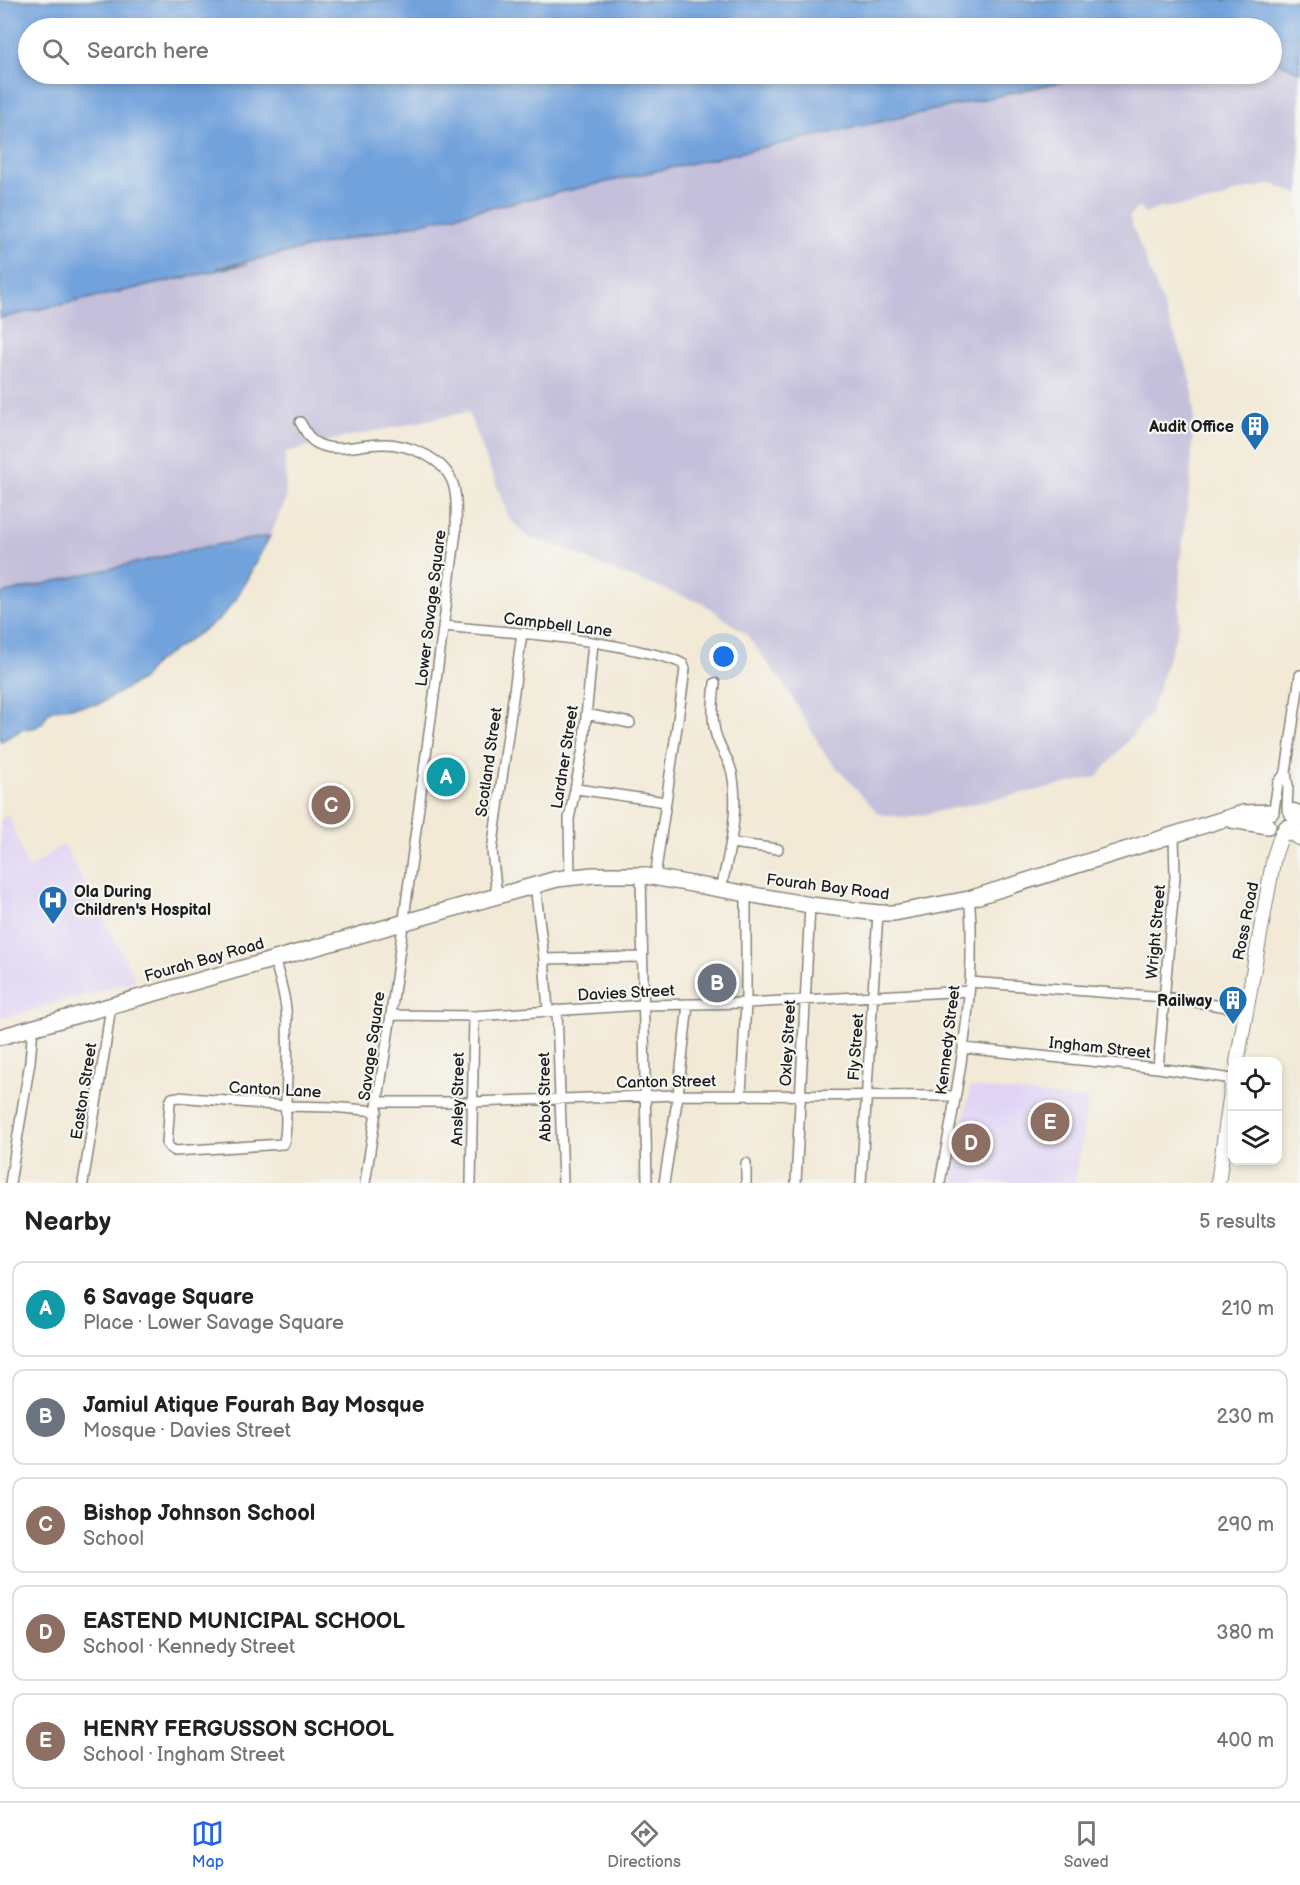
<!DOCTYPE html>
<meta charset="utf-8">
<style>
body{margin:0;font-family:"Balsamiq Sans",sans-serif;background:#f6f6f6;color:#222}
.controls{position:absolute;right:18px;bottom:18px;display:grid;overflow:hidden;border-radius:12px;box-shadow:0 3px 9px #0003}
.controls button{width:54px;height:54px;display:grid;place-items:center;padding:0;border:0;border-bottom:2px solid #e0e0e0;background:#fff;color:#222;font:30px sans-serif}
.you{position:absolute;left:724px;top:657px;width:21px;height:21px;margin:-15px;border:4px solid #fff;border-radius:50%;background:#1a73e8;box-shadow:0 0 0 9px #1a73e833}
.badge{display:grid;place-items:center;width:39px;height:39px;border-radius:50%;background:#2563eb;color:#fff;font-size:20px;font-weight:700}
.pin{position:absolute;translate:-50% -50%;border:3px solid #fff;box-shadow:0 2px 6px #0006}
.list{margin:0;padding:0;list-style:none}
h2{display:flex;justify-content:space-between;align-items:center;height:78px;margin:0;padding:0 24px;font-size:26px}
h2 small{font-size:20px;font-weight:400;color:#767676}
.list li{display:grid;grid-template-columns:39px 1fr auto;gap:18px;align-items:center;box-sizing:border-box;height:96px;margin:0 12px 12px;padding:0 12px;border:2px solid #e0e0e0;border-radius:12px}
.list b{display:block;font-size:22px;white-space:nowrap}
.list p{margin:0;font-size:20px;white-space:nowrap;color:#767676}
.list em{font-size:20px;font-style:normal;color:#767676}
.icon{flex:none;width:33px;height:33px;fill:none;stroke:currentColor;stroke-width:2;stroke-linecap:round;stroke-linejoin:round}
.map{position:relative;flex:none;width:1300px;height:1183px;overflow:hidden}
.search{position:absolute;background:#fff;box-shadow:0 3px 9px #0003;left:18px;right:18px;top:18px;height:66px;display:flex;align-items:center;gap:15px;box-sizing:border-box;padding:0 21px;border-radius:33px;color:#767676;font-size:22px}
.sheet{height:618px;background:#fff}
nav{display:flex;justify-content:space-around;align-items:center;box-sizing:border-box;height:84px;border-top:2px solid #e0e0e0;background:#fff;font-size:16px;color:#767676}
nav a{display:grid;justify-items:center;gap:3px}
nav .on{color:#2563eb}
.map>svg:first-child{display:block}
</style>
<div class="map">
<svg width="1300" height="1183" viewBox="0 0 1300 1183">
<rect width="100%" height="100%" fill="#f6f6f2"/>
<filter id="ink" filterUnits="userSpaceOnUse"><feTurbulence type="fractalNoise" baseFrequency=".0167" numOctaves="2"/><feDisplacementMap in="SourceGraphic" scale="12" xChannelSelector="R" yChannelSelector="G"/><feConvolveMatrix kernelMatrix="1 2 1 2 8 2 1 2 1" color-interpolation-filters="sRGB"/></filter>
<filter id="wash" filterUnits="userSpaceOnUse"><feTurbulence type="fractalNoise" baseFrequency=".008" numOctaves="4" result="noise"/><feDisplacementMap in="SourceGraphic" scale="24" xChannelSelector="R" yChannelSelector="G"/><feGaussianBlur stdDeviation="1.35" result="paint"/><feColorMatrix in="noise" values="0 0 0 0 0 0 0 0 0 0 0 0 0 0 0 0 0 1.4 0 .05"/><feComposite in="paint" operator="in"/></filter>
<g filter="url(#wash)">
<rect width="100%" height="100%" fill="#f2e9d6"/>
<path fill="#e0d4f4" d="M8,814l20,55 36,-25 72,136 -136,39v-198z
M970,1087l118,13 -13,83h-122z"/>
<path fill="#c4c0db" d="M1272,59l28,13v123l-27,-11 -38,8 -16,8 -15,3 -43,5 -17,5 -3,-6 -6,3 -6,7 58,150 6,26 1,21 -4,70 -10,79 -1,63 -29,88 -53,63 -190,41 -28,-4 -53,-58 -39,-67 -42,-56 -41,-29 -95,-35 -43,-20 -38,-12 -18,-17 -42,-108 -131,27 -52,14 1,46 -16,37 -66,11 -204,47v-276l227,-50 -30,4 900,-198h175z"/>
<path fill="#72a2dc" stroke="#475f7c" stroke-width="1.5" d="M0,0h1300v72l-28,-13v-31h-1244v46h1069l-881,194 31,-4 -247,54z
M270,536l-34,63 -16,20 -65,44 -14,17 -42,24 -45,5 -5,3 -7,11 -6,4 -15,3 -21,12v-148l204,-47z"/>
</g>
<g filter="url(#ink)">
<g fill="none" stroke-linecap="round" stroke-linejoin="round">
<g stroke="#878279" stroke-width="12">
<path id="street" d="M300,422c4,6 7,14 13,19 20,14 46,3 68,3 25,-1 61,13 71,37 6,15 4,36 4,51l-65,483 -26,168
M443,626c64,6 129,10 192,24 16,4 34,6 48,14l2,5 -4,30 -26,178
M715,683c-2,20 -5,41 4,60 4,10 11,19 13,30 8,38 -3,79 -11,116
M586,714l44,9
M577,789l89,13
M1274,809l4,-26 8,-11
M1287,810l1,-24 -2,-14 14,-97
M731,843l47,6
M641,875l6,308
M570,877l-1,-58 14,-70 10,-106
M535,885l9,74 4,51
M497,896l-5,-45 30,-218
M274,959c5,16 10,33 12,50 3,31 1,62 0,94 -1,13 2,29 -3,41l-108,7 -5,-3 -3,-4 3,-42 2,-4 6,-1 108,9 45,1 46,4
M544,959l97,-2
M970,982l194,15 82,13
M557,1010l6,173
M391,1015l83,1 169,-11 103,-2 223,-12
M963,1048l195,20 74,11
M1158,1068l17,-191 -1,-43
M741,1095l5,-92v-110
M378,1102h93l207,-7 277,1
M10,1183l20,-121 3,-35
M83,1183l22,-134 6,-45
M471,1183l3,-167
M664,1183l14,-88 10,-91
M746,1183v-20
M796,1183l14,-278
M861,1183l17,-270
M940,1183c13,-74 29,-148 31,-224 0,-20 1,-40 -2,-60"/>
</g>
<g stroke="#878279" stroke-width="16">
<path id="secondary" d="M1237,1062l37,-205 8,-24
M1218,1183l14,-98"/>
</g>
<g stroke="#878279" stroke-width="18">
<path id="primary" d="M1232,820l36,6
M0,1037l557,-158 36,-4h48l169,30 68,8h16l75,-14 274,-86 28,-1"/>
</g>
<g stroke="#878279" stroke-width="21">
<path id="highway" d="M1294,813l6,4
M1287,829l13,7"/>
</g>
<use href="#street" stroke="#fff" stroke-width="9"/>
<use href="#secondary" stroke="#fff" stroke-width="14"/>
<use href="#primary" stroke="#fff" stroke-width="15"/>
<use href="#highway" stroke="#fff" stroke-width="18"/>
</g>
</g>
<defs>
<g id="building-pin" transform="scale(1.5)"><path d="M0 17L-7.5 6A9.5 9.5 0 1 1 7.5 6Z" fill="#1f6fb2" stroke="#f6f6f2"/><path d="M-4-6H4V6H1V3H-1V6H-4ZM-2.5-4.3h1.7v1.8h-1.7ZM.8-4.3h1.7v1.8H.8ZM-2.5-1h1.7V.8h-1.7ZM.8-1h1.7V.8H.8Z" fill="#fff"/></g>
<g id="hospital-pin" transform="scale(1.5)"><path d="M0 17L-7.5 6A9.5 9.5 0 1 1 7.5 6Z" fill="#1f6fb2" stroke="#f6f6f2"/><path d="M-5-5h3v3.5h4V-5h3V5h-3V1.5h-4V5h-3Z" fill="#fff"/></g>
</defs>
<g fill-rule="evenodd">
<use href="#building-pin" x="1255" y="426"/>
<use href="#hospital-pin" x="53" y="900"/>
<use href="#building-pin" x="1233" y="1000"/>
</g>
<g text-anchor="middle" stroke-width="4.5" stroke-linejoin="round" paint-order="stroke">
<g font-size="16" font-weight="bold" fill="#1c1c1c" stroke="#f6f6f2" text-anchor="end">
<text x="1234" y="432">Audit Office</text>
<text x="74" y="897" text-anchor="start">Ola During<tspan x="74" dy="18">Children's Hospital</tspan></text>
<text x="1212" y="1006">Railway</text>
</g>
<g font-size="16" fill="#1c1c1c" stroke="#f6f6f2">
<text transform="translate(430 608) rotate(-83)" y="6">Lower Savage Square</text>
<text transform="translate(558 624) rotate(7)" y="6">Campbell Lane</text>
<text transform="translate(564 757) rotate(-81)" y="6">Lardner Street</text>
<text transform="translate(488 762) rotate(-82)" y="6">Scotland Street</text>
<text transform="translate(828 886) rotate(7)" y="6">Fourah Bay Road</text>
<text transform="translate(1245 921) rotate(-79)" y="6">Ross Road</text>
<text transform="translate(1155 932) rotate(-85)" y="6">Wright Street</text>
<text transform="translate(204 959) rotate(-16)" y="6">Fourah Bay Road</text>
<text transform="translate(626 992) rotate(-3)" y="6">Davies Street</text>
<text transform="translate(947 1040) rotate(-83)" y="6">Kennedy Street</text>
<text transform="translate(787 1043) rotate(-87)" y="6">Oxley Street</text>
<text transform="translate(371 1046) rotate(-82)" y="6">Savage Square</text>
<text transform="translate(855 1047) rotate(-86)" y="6">Fly Street</text>
<text transform="translate(1100 1047) rotate(6)" y="6">Ingham Street</text>
<text transform="translate(666 1081) rotate(-1)" y="6">Canton Street</text>
<text transform="translate(275 1089) rotate(3)" y="6">Canton Lane</text>
<text transform="translate(83 1091) rotate(-81)" y="6">Easton Street</text>
<text transform="translate(544 1097) rotate(-91)" y="6">Abbot Street</text>
<text transform="translate(457 1099) rotate(-89)" y="6">Ansley Street</text>
</g>
</g>
</svg>
<div class="controls">
<button><svg class="icon" aria-label="locate" viewBox="0 0 24 24"><circle cx="12" cy="12" r="6"/><path d="M12 2v4M12 18v4M2 12h4M18 12h4"/></svg></button>
<button><svg class="icon" aria-label="layers" viewBox="0 0 24 24"><path d="M12 4l9 5-9 5-9-5zM3 14l9 5 9-5"/></svg></button>
</div>
<div class="you"></div>
<div class="pin badge" style="left:446px;top:777px;background:#0f9aa8">A</div>
<div class="pin badge" style="left:717px;top:983px;background:#6b7280">B</div>
<div class="pin badge" style="left:331px;top:805px;background:#8d6e63">C</div>
<div class="pin badge" style="left:971px;top:1143px;background:#8d6e63">D</div>
<div class="pin badge" style="left:1050px;top:1122px;background:#8d6e63">E</div>
<div class="search"><svg class="icon" aria-label="search" viewBox="0 0 24 24"><circle cx="10" cy="10" r="6"/><path d="M15 15l6 6"/></svg>Search here</div>
</div>
<section class="sheet">
<h2>Nearby<small>5 results</small></h2>
<ul class="list">
<li><span class="badge" style="background:#0f9aa8">A</span><div><b>6 Savage Square</b><p>Place · Lower Savage Square</p></div><em>210 m</em></li>
<li><span class="badge" style="background:#6b7280">B</span><div><b>Jamiul Atique Fourah Bay Mosque</b><p>Mosque · Davies Street</p></div><em>230 m</em></li>
<li><span class="badge" style="background:#8d6e63">C</span><div><b>Bishop Johnson School</b><p>School</p></div><em>290 m</em></li>
<li><span class="badge" style="background:#8d6e63">D</span><div><b>EASTEND MUNICIPAL SCHOOL</b><p>School · Kennedy Street</p></div><em>380 m</em></li>
<li><span class="badge" style="background:#8d6e63">E</span><div><b>HENRY FERGUSSON SCHOOL</b><p>School · Ingham Street</p></div><em>400 m</em></li>
</ul>
</section>
<nav>
<a class="on"><svg class="icon" aria-label="map" viewBox="0 0 24 24"><path d="M3 6l6-2 6 2 6-2v14l-6 2-6-2-6 2zM9 4v14M15 6v14"/></svg>Map</a>
<a><svg class="icon" aria-label="directions" viewBox="0 0 24 24"><path d="M12 3l9 9-9 9-9-9zM9 14v-3h6M13 9l2 2-2 2"/></svg>Directions</a>
<a><svg class="icon" aria-label="saved" viewBox="0 0 24 24"><path d="M7 4h10v16l-5-4-5 4z"/></svg>Saved</a>
</nav>
